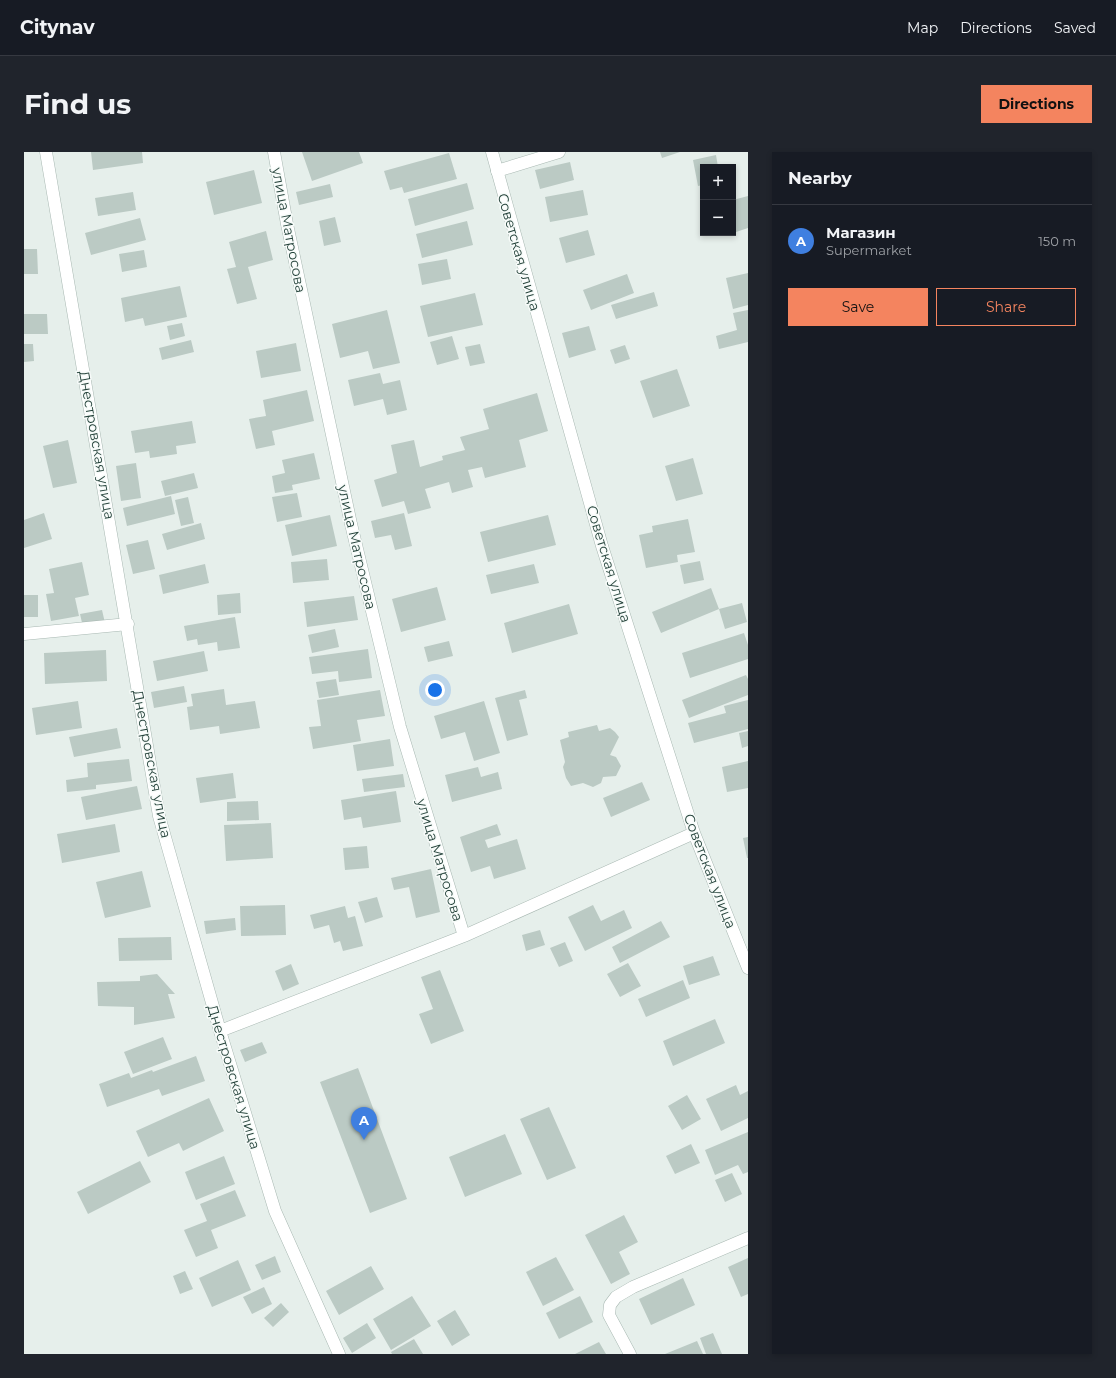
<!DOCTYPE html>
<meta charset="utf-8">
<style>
body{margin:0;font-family:Montserrat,sans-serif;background:#20242c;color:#f1f3f6}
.controls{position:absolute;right:12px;top:12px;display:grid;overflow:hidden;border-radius:0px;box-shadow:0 2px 6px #0003}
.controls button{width:36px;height:36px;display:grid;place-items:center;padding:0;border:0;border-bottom:1px solid #363941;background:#171b24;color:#f1f3f6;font:20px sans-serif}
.you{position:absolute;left:411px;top:538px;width:14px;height:14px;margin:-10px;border:3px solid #fff;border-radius:50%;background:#1a73e8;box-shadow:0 0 0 6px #1a73e833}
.badge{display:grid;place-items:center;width:26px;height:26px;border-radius:50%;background:#f4845f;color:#fff;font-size:13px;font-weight:700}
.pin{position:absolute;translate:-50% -33px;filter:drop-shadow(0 1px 2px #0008)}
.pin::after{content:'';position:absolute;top:21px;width:14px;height:12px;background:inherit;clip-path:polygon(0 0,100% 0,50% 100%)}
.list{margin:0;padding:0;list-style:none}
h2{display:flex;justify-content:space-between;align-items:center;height:52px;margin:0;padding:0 16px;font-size:17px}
h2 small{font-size:13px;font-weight:400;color:#9ea1a6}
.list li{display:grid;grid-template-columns:26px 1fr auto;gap:12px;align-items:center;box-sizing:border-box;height:72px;padding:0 16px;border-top:1px solid #363941}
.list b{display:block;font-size:15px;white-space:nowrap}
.list p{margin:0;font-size:13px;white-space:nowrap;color:#9ea1a6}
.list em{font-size:13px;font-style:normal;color:#9ea1a6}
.actions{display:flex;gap:8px;padding:12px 16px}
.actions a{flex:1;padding:9px 0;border:1px solid #f4845f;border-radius:0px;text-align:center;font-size:14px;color:#f4845f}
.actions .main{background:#f4845f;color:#111}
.map{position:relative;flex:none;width:724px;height:1202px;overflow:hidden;border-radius:0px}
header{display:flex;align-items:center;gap:24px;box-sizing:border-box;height:56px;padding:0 20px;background:#171b24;border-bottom:1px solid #363941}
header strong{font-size:19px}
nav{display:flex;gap:22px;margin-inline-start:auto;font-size:14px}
.intro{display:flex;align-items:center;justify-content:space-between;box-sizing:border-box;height:96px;padding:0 24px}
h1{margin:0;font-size:28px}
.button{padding:10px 18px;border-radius:0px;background:#f4845f;color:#111;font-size:14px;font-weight:700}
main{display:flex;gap:24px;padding:0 24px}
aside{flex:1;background:#171b24;border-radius:0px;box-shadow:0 2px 6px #0003}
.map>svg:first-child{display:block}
</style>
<header>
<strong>Citynav</strong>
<nav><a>Map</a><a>Directions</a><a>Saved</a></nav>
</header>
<div class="intro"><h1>Find us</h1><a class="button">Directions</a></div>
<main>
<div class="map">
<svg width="724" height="1202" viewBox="0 0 724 1202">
<rect width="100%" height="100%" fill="#e6efeb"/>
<path fill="#bbcac4" d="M67,0h51l1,11 -50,7z
M278,0h57l4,11 -51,18z
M636,0h20l-18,6z
M425,1l8,26 -53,14 -2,-6 -12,3 -6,-19z
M692,3l2,12h-15v18l-5,1 -5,-26z
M546,10l4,18 -34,9 -5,-19z
M230,18l8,33 -48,12 -8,-33z
M443,31l7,26 -59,17 -7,-27z
M306,32l3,13 -34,8 -3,-13z
M559,38l5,25 -38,7 -5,-25z
M109,40l3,18 -38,6 -3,-18z
M724,44v32l-15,5v-33z
M311,65l6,25 -17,4 -5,-25z
M116,66l6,22 -55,15 -6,-22z
M443,69l6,24 -51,13 -6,-24z
M564,78l7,25 -29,8 -7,-25z
M242,79l7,29 -25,7 9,32 -20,5 -10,-35 9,-2 -7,-25z
M0,97h13l1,25h-14z
M120,98l3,17 -25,5 -3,-18z
M423,107l4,20 -29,6 -4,-21z
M724,121v32l-15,4 -7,-31z
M603,122l7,19 -43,17 -8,-20z
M156,134l7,31 -42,9 -2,-8 -18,4 -4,-24z
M630,140l4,14 -42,13 -5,-14z
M451,141l8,32 -55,12 -8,-31z
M363,158l13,53 -27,6 -5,-18 -28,7 -8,-34z
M724,158v32l-29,7 -3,-13 21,-6 -4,-17z
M0,162h23l1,20h-24z
M158,171l3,13 -15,4 -3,-14z
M565,174l7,24 -27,8 -7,-25z
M428,184l7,23 -22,6 -7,-23z
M167,188l3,12 -32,8 -3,-12z
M272,191l5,28 -40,7 -5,-27z
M0,192h9l1,17 -10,1z
M456,192l5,19 -15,3 -5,-19z
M601,193l5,14 -15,5 -5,-14z
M653,217l13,37 -37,12 -13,-37z
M356,221l3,11 17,-4 7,30 -20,5 -4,-16 -29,7 -6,-26z
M283,238l7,31 -42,10 3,14 -19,4 -7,-30 17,-3 -3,-16z
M513,241l11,38 -29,9 7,27 -41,11 -3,-11 -14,3 5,17 -21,6 -3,-11 -24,7 6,19 -23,6 -4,-13 -22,6 -8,-27 23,-7 -6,-28 23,-5 6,27 23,-7 -1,-4 23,-6 -5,-13 29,-8 -6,-20z
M168,269l4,22 -20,3 1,8 -27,4 -1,-7 -14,2 -4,-22z
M44,288l9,43 -24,5 -10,-42z
M290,301l6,26 -28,6 1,5 -18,3 -3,-17 13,-3 -3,-13z
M669,306l10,36 -27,7 -11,-35z
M112,311l5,35 -20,3 -5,-35z
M170,321l4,15 -33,8 -4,-15z
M273,341l5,24 -25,5 -5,-25z
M147,344l4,18 -48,12 -4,-18z
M164,345l6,26 -13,3 -6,-26z
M20,361l8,26 -28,9v-28z
M380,361l8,33 -17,4 -4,-15 -16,3 -4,-17z
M306,363l7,31 -45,10 -7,-31z
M524,363l8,30 -68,17 -8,-30z
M664,367l7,33 -18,3 1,7 -32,6 -7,-33 14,-3 -1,-6z
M177,371l4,16 -38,11 -5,-16z
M124,388l7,29 -22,5 -7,-29z
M303,407l2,21 -36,3 -2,-21z
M676,409l4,19 -20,4 -4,-19z
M58,410l7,33 -14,3 4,18 -28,5 -5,-27 8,-1 -5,-24z
M181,412l4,19 -46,11 -4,-19z
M510,412l5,19 -48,11 -5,-19z
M413,435l9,33 -45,12 -9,-33z
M687,436l8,21 -58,24 -9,-21z
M216,441l1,20 -23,2 -1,-20z
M0,443h14v22h-14z
M330,444l4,24 -51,7 -3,-25z
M718,451l5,19 -22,7 -6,-20z
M545,452l9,30 -66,19 -8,-30z
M78,458l3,13 -22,4 -3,-13z
M211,465l5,31 -22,3 -1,-9 -19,3 -1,-6 -10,2 -3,-15z
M311,477l4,18 -27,6 -4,-18z
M720,481l4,12v14l-58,19 -8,-25z
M425,489l4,15 -25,6 -4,-15z
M344,497l4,29 -33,4 -1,-11 -26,3 -3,-17z
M82,498l1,31 -62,3 -1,-31z
M180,499l4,20 -51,10 -4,-20z
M722,523l2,4v16l-59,23 -7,-18z
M312,527l3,16 -20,3 -3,-16z
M160,534l3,16 -33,6 -3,-16z
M200,537l2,16 29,-4 5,27 -40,6 -1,-8 -29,4 -3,-23 6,-1 -2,-12z
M356,538l5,26 -28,4 4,21 -48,8 -4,-22 12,-1 -4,-26z
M501,538l2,8 -8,2 9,35 -21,6 -12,-43z
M724,548v29l-54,14 -6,-20 38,-10 -2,-7z
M54,549l4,27 -46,7 -4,-27z
M460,549l16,52 -26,8 -9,-29 -24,7 -7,-23z
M573,573l2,6 11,-3 5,4 4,5 -9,18 6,2 5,9 -5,10 -13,1 -2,6 -8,4 -10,-4 -12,3 -5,-8 -3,-11 2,-5 -5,-22 9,-3 -1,-5z
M93,576l4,20 -47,9 -5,-20z
M724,579v15l-6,2 -3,-15z
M366,587l4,27 -37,5 -4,-26z
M105,607l3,22 -36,4v4l-29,3 -1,-12 22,-3 -1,-14z
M724,609v27l-21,4 -5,-25z
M454,615l3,10 17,-5 4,17 -50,13 -7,-27z
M209,621l3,25 -36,5 -4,-25z
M379,622l2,13 -41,5 -2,-13z
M618,630l8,18 -39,17 -8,-19z
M113,634l5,23 -56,11 -5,-23z
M372,639l5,31 -38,6 -2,-11 -17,3 -3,-20z
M234,649l1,19 -32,1v-19z
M247,671l2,35 -47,3 -2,-36z
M91,672l5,28 -58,11 -5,-29z
M473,672l4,11 -16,5 3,8 29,-9 9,30 -32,10 -4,-13 -19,6 -11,-35z
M724,685v21h-1l-4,-20z
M343,694l2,22 -24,2 -2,-22z
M407,717l9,43 -24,6 -7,-31 -15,3 -3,-12z
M118,719l9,36 -46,11 -9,-36z
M353,745l6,20 -18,6 -7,-21z
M261,753l1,30 -45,1 -1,-30z
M569,753l8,16 23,-11 8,18 -47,23 -17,-34z
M321,754l3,12 7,-2 8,30 -20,5 -3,-10 -6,2 -5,-18 -15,4 -4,-14z
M211,766l1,12 -30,4 -2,-13z
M637,769l9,16 -50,26 -8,-16z
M516,778l5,15 -19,6 -4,-16z
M147,785l1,23 -53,1 -1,-23z
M541,790l8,19 -14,6 -9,-19z
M689,804l7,19 -31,10 -6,-19z
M604,811l13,23 -21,11 -13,-23z
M267,812l8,20 -16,7 -8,-20z
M416,818l24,61 -33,13 -12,-30 14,-5 -12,-32z
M133,822l18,20h-7l7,24 -41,7v-18l-36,-1 -1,-24 43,-1v-5z
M659,828l7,18 -44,19 -8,-18z
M691,867l10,24 -52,23 -10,-25z
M139,885l9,22 -39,15 -9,-22z
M238,890l5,11 -22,9 -5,-12z
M172,904l9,25 -43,15 -3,-7 -52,18 -8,-23 30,-11 2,5 21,-8 1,2z
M334,916l49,131 -37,14 -50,-131z
M712,933l4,10 8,-4v27l-27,13 -15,-32z
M663,943l14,24 -19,11 -14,-24z
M185,946l15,33 -41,20 -4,-8 -31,14 -12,-26z
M525,955l27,61 -29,12 -27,-61z
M724,980v40l-5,2 -5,-9 -23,10 -10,-25z
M481,982l17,40 -57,23 -16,-40z
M667,992l9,19 -25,11 -9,-18z
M200,1004l11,28 -39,16 -11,-28z
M116,1009l11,21 -63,32 -11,-22z
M708,1021l10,21 -17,8 -10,-22z
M211,1038l11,26 -35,14 7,18 -22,9 -12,-27 23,-9 -7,-17z
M600,1063l14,27 -19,10 11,22 -19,10 -26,-49z
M251,1104l6,16 -19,8 -7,-15z
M532,1105l18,33 -31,16 -17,-34z
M724,1106v36l-7,3 -13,-30z
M214,1108l13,30 -39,17 -13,-29z
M347,1114l13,23 -45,26 -13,-24z
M161,1119l8,18 -13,5 -7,-18z
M659,1126l12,27 -44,20 -12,-26z
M240,1135l8,17 -20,10 -9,-17z
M388,1144l19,30 -40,24 -18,-31z
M556,1144l13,26 -34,17 -13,-26z
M257,1151l8,9 -16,15 -9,-9z
M431,1158l15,25 -18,11 -15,-25z
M343,1171l9,15 -24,15 -9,-15z
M689,1181l9,21h-16l-6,-16z
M390,1187l9,15h-31l-1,-2z
M673,1189l6,13h-38z
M575,1190l7,12h-31z"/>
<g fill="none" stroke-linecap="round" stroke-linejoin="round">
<g stroke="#a8b8b2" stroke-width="13">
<path id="service" d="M473,19l62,-19"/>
</g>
<g stroke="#a8b8b2" stroke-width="13">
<path id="minor" d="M22,0l113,664 61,215 55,180 64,143
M250,0l13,72 64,300 49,203 64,209
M468,0l110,394 92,287 54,135
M0,482l104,-10
M196,879l244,-95 230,-103
M606,1202l-21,-39 1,-10 6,-8 17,-10 115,-49"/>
</g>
<use href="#service" stroke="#fff" stroke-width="12"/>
<use href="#minor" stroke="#fff" stroke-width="12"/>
</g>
<g text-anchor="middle" stroke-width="3" stroke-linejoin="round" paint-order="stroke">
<g font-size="14" fill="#24423a" stroke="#f7fbf9">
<text transform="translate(265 78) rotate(79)" y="5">улица Матросова</text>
<text transform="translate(495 100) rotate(74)" y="5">Советская улица</text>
<text transform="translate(73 293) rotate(80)" y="5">Днестровская улица</text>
<text transform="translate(333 395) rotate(77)" y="5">улица Матросова</text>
<text transform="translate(585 412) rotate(73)" y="5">Советская улица</text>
<text transform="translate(128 612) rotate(79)" y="5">Днестровская улица</text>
<text transform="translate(416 708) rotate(73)" y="5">улица Матросова</text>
<text transform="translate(686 719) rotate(69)" y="5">Советская улица</text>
<text transform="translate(210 925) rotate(73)" y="5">Днестровская улица</text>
</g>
</g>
</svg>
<div class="controls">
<button>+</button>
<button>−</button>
</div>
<div class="you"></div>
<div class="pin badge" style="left:340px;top:988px;background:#3f7fe0">A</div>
</div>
<aside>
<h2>Nearby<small></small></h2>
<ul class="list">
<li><span class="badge" style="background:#3f7fe0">A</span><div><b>Магазин</b><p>Supermarket</p></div><em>150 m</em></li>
</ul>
<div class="actions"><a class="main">Save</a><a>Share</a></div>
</aside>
</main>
